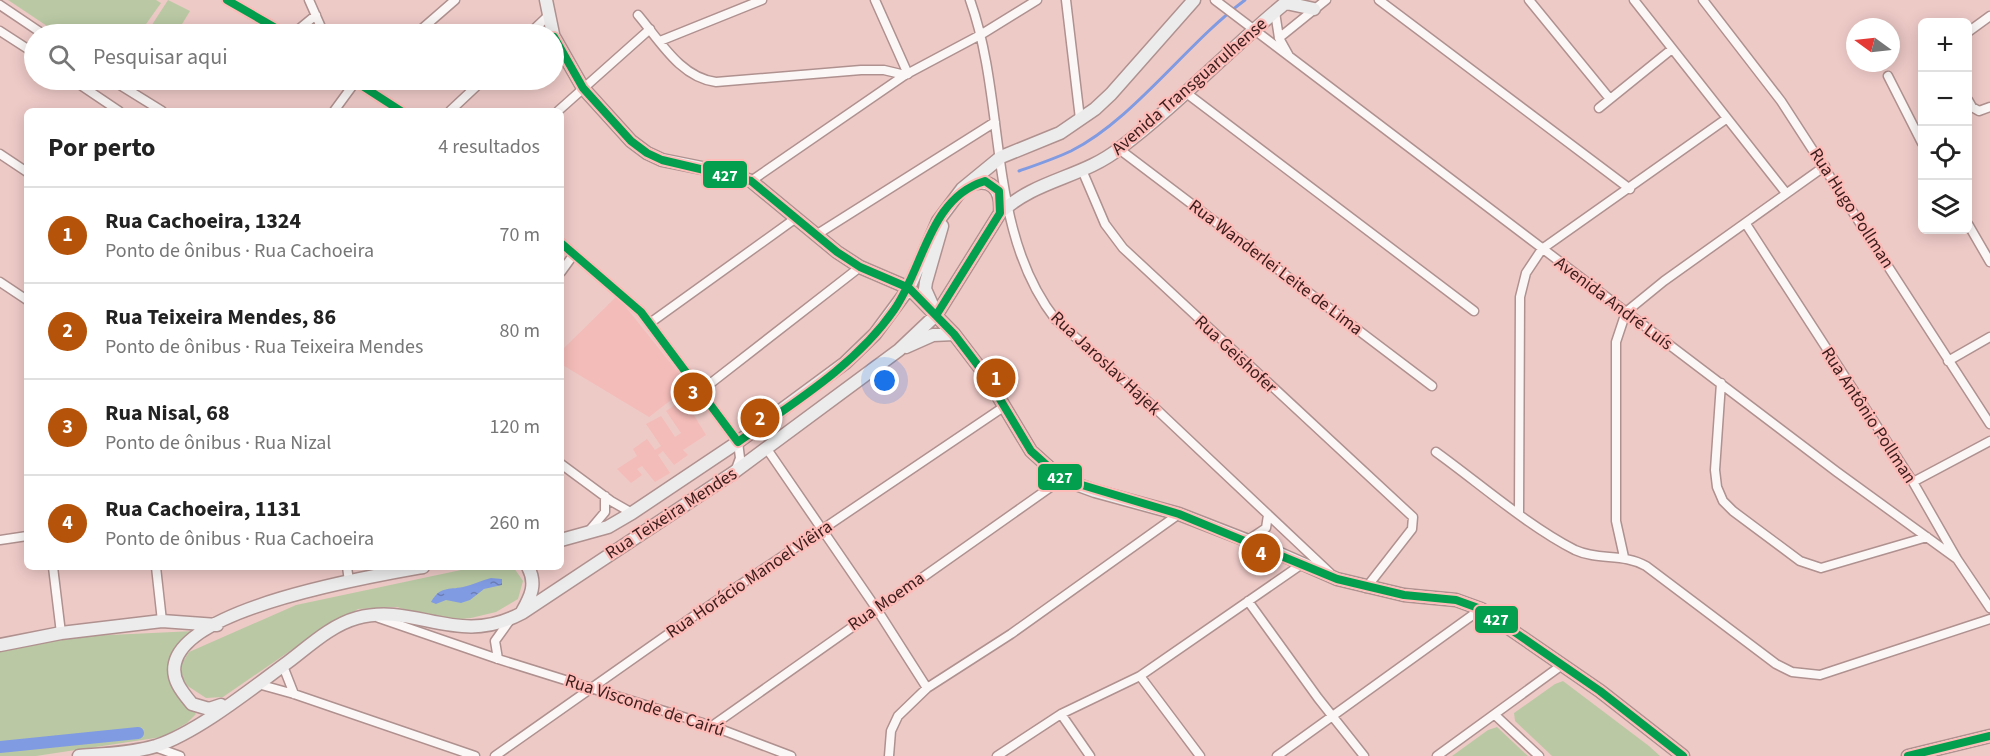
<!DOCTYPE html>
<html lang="pt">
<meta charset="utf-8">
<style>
body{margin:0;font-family:"Source Sans 3",sans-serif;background:#f2f2f2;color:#222}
.controls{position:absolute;right:18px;top:18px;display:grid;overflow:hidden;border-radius:9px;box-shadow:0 3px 15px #0003}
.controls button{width:54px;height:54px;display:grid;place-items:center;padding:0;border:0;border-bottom:2px solid #e0e0e0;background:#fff;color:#222;font:30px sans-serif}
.compass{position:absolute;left:1846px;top:18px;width:54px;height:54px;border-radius:50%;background:#fff;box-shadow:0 3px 15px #0003;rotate:285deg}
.you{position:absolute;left:885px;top:381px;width:21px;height:21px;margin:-15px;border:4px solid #fff;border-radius:50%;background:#1a73e8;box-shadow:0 0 0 9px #1a73e833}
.badge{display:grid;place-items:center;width:39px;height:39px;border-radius:50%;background:#b45309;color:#fff;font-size:20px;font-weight:700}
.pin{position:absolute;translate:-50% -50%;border:3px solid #fff;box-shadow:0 2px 6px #0006}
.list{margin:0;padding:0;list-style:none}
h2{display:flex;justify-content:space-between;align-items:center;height:78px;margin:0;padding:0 24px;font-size:26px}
h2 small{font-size:20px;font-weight:400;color:#767676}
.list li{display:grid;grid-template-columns:39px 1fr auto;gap:18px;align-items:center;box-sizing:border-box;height:96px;padding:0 24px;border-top:2px solid #e0e0e0}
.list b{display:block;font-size:22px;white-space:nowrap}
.list p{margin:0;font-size:20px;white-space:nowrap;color:#767676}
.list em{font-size:20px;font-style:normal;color:#767676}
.icon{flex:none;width:33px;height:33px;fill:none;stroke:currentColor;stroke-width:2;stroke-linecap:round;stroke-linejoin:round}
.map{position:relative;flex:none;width:1990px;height:756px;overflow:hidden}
.search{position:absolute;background:#fff;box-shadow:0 3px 15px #0003;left:24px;top:24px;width:540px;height:66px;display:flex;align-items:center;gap:15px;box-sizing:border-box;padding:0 21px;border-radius:33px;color:#767676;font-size:22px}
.panel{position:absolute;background:#fff;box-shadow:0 3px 15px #0003;left:24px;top:108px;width:540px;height:462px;border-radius:9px}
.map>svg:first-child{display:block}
</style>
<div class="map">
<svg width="1990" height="756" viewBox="0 0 1990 756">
<defs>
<pattern id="water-ripples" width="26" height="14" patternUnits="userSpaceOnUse" patternTransform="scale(1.5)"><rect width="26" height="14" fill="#819be2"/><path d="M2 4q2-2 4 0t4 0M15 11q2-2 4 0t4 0" fill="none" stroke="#6b7eb6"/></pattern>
</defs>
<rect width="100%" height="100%" fill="#eecac7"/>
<path fill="#f4bcb9" d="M617,296l72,90 -40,31 -88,-53v-13z
M684,399l22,36 -23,15 5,5 -14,10 -11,-14 -5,4 12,18 -15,9 -13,-16 -5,3 5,6 -11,8 -14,-14 20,-13 -4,-7 14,-10 8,11 6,-4 -15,-22 15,-8 14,21 6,-4 -15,-22z"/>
<path fill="#bac9a4" d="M8,0h148l5,3 -22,31h-80z
M168,0l22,11 -14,23h-30z
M475,567l39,1 9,13 -5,18 -22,13 -25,6 -29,3 -45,-14 -39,2 -55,33 -80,55 -17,1 -23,-15 -2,-18 8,-13 107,-47z
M194,631l-16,18v44l18,21 -9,9 -25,14 -126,19h-36v-105l67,-14z
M1563,681l86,65 11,10h-108l-37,-35 -1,-8 41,-29z
M1497,727l31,29h-76l36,-26z"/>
<path fill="url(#water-ripples)" d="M491,578l11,1v6l-18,4 -14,11 -9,3 -15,-3 -10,4 -5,-2c9,-16 17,-12 32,-15 10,-2 19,-7 28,-9z"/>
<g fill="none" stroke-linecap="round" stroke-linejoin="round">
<path stroke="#819be2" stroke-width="3" d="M1019,171c17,-6 35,-12 52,-20 62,-31 116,-108 174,-151"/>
<path stroke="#819be2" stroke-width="12" d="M0,747l138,-14"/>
<g stroke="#af918f" stroke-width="11">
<path id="street" d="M227,0l59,34
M309,0l15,34
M875,0l33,74
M970,0c37,103 16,231 86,320l98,87 176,166
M1066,0l14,119
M1215,0l622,472 120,87
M1379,0l251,189
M1529,0l81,99
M1634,0l152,193
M1703,0l78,101 209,323
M0,5l43,29
M1275,12l4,26 10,18
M638,15c22,26 43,63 78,67l145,-12h23l21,5
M0,31l34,22
M1968,32l22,-16
M293,34l23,-19
M416,34l39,-34
M529,34l20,-19
M1279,38l47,-38
M660,41l102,-41
M1888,76l34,67
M73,80l46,31
M112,80l50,31
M353,80l48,31
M1185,92l289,219
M1968,100l4,7 7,4 11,-4
M1599,108l73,-59
M334,111l22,-30
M450,111l33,-31
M558,111l92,-82
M1119,149l313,237
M0,154l27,18
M1082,170l23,54 18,24 290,269 -1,12 -46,59
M751,181l154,-106 77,-41 55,-34
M1746,224l167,258 44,77 33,49
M1968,224l22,38
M816,235l179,-113
M561,243l80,69 97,130 2,16 -4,11
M561,272l13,-18
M0,282l27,18
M650,323l146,-105
M1948,361l42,-24
M1721,383l-6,87 2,17 6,14 10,10 67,50 21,7 106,-31
M702,390l158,-123
M767,449l109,159 51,80
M1436,452c43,31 92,74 139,98 24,11 48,3 71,16l130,98 16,8 28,3 170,-56
M561,464l50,37 21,12
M1913,482l77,-41
M1519,513l1,-216 6,-24 16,-24 184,-130
M589,531l16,-19v-16
M0,540l27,-4
M1248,540l18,-12 2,-13
M1624,557l-8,-36v-179l10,-30 38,-31 161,-115
M53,567l8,66
M156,567l6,54
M347,567l2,14
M1248,601l70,97 46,58
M379,618l119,41 214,67 79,30
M498,659l-3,-18 15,-21
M283,666l11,28
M1140,676l60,80
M258,684l36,10 181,62
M1061,714l29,42
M1495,715l44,41
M712,726l350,-247
M155,747l25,9
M495,756l196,-138 314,-212
M889,756l2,-25 7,-15 29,-28 84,-54 168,-120
M997,756l64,-42 79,-38 162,-112
M1277,756l204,-147
M1437,756l125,-91"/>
</g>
<g stroke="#af918f" stroke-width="15">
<path id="secondary" d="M546,0l7,34
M1286,3l28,6
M554,37l29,51 48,53 16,12 15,7 60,12 29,9 86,71 23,15 49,21 45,46 32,42 45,75 31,28 33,12 84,23 85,33 73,32 67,16 52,5 25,9 119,82 83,65
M967,186c24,-10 35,3 33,27
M933,307l-8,-18 1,-7 16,-56
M906,347l27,-12 21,-1
M561,540l47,-13 24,-14 106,-71 107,-79 30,-29 34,-46 29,-67 24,-32 39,-32 59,-24 35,-24 16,-15 83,-94
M522,612c9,-16 15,-28 6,-45
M0,645l61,-12 101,-12 55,4
M221,705l-12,4 -17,-5c-10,-12 -21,-25 -17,-41 13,-56 197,-87 248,-96
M79,756c25,-2 54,-3 77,-10 42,-14 95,-57 132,-84 20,-15 43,-37 69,-44 59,-16 100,30 165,-5l211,-140 166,-123 38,-36 63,-101c36,-34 83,-35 120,-65 60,-45 111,-101 169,-148
M1908,756l82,-20"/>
</g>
<use href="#street" stroke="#fcf7f7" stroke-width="8"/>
<use href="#secondary" stroke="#edecec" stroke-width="12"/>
<g stroke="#fdbcb8" stroke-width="12">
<path id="bus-1" d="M227,0l59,34
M554,37l29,51 48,53 16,12 15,7 89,21 86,71 23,15 49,21 45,46 32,42 45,75 31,28 117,35 158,65 67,16 52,5 25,9 119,82 83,65
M353,80l48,31
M561,243l80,69 97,130c55,-39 117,-76 156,-132 30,-43 35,-112 91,-129l14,10 1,22 -63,101
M1908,756l82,-20"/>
</g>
<use href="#bus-1" stroke="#039f4e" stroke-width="8"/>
</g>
<g text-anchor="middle" stroke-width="4.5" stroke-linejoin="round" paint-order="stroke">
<g font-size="18" fill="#3b1d1c" stroke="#fdbcb8">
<text transform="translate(1189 86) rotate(-41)" y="6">Avenida Transguarulhense</text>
<text transform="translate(1852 208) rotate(57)" y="6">Rua Hugo Pollman</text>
<text transform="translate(1276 267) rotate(37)" y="6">Rua Wanderlei Leite de Lima</text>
<text transform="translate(1614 303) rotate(37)" y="6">Avenida André Luís</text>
<text transform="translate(1236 354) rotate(43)" y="6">Rua Geishofer</text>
<text transform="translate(1106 363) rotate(43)" y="6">Rua Jaroslav Hajek</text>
<text transform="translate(1869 415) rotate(57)" y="6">Rua Antônio Pollman</text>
<text transform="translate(671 513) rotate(-33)" y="6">Rua Teixeira Mendes</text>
<text transform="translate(749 579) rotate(-34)" y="6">Rua Horácio Manoel Viêira</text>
<text transform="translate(886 601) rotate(-35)" y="6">Rua Moema</text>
<text transform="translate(645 705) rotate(18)" y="6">Rua Visconde de Cairú</text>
</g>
</g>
<g stroke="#fdbcb8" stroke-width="2">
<rect x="702" y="160" width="46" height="29" rx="6" fill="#039f4e"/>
<rect x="1037" y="463" width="46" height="28" rx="6" fill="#039f4e"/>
<rect x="1474" y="605" width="45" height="29" rx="6" fill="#039f4e"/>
</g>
<g font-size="16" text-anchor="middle" font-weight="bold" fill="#fff">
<text x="725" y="181">427</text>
<text x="1060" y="483">427</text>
<text x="1496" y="625">427</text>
</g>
</svg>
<div class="controls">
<button>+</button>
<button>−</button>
<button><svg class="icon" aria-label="locate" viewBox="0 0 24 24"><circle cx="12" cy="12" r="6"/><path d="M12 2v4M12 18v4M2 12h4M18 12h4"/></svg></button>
<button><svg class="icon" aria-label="layers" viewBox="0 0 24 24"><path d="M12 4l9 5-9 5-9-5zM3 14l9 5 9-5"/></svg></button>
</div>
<svg class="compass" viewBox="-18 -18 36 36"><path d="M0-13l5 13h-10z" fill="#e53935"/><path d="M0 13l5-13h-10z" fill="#767676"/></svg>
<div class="you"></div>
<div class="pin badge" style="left:996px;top:378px">1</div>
<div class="pin badge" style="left:760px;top:418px">2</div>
<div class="pin badge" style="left:693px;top:392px">3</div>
<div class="pin badge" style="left:1261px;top:553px">4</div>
<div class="search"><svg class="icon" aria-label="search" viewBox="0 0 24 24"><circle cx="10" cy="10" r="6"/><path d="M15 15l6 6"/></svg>Pesquisar aqui</div>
<section class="panel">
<h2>Por perto<small>4 resultados</small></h2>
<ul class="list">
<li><span class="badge">1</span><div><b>Rua Cachoeira, 1324</b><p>Ponto de ônibus · Rua Cachoeira</p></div><em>70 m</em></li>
<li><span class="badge">2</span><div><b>Rua Teixeira Mendes, 86</b><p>Ponto de ônibus · Rua Teixeira Mendes</p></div><em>80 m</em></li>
<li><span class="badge">3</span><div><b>Rua Nisal, 68</b><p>Ponto de ônibus · Rua Nizal</p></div><em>120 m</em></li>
<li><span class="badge">4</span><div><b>Rua Cachoeira, 1131</b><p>Ponto de ônibus · Rua Cachoeira</p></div><em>260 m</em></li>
</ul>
</section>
</div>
